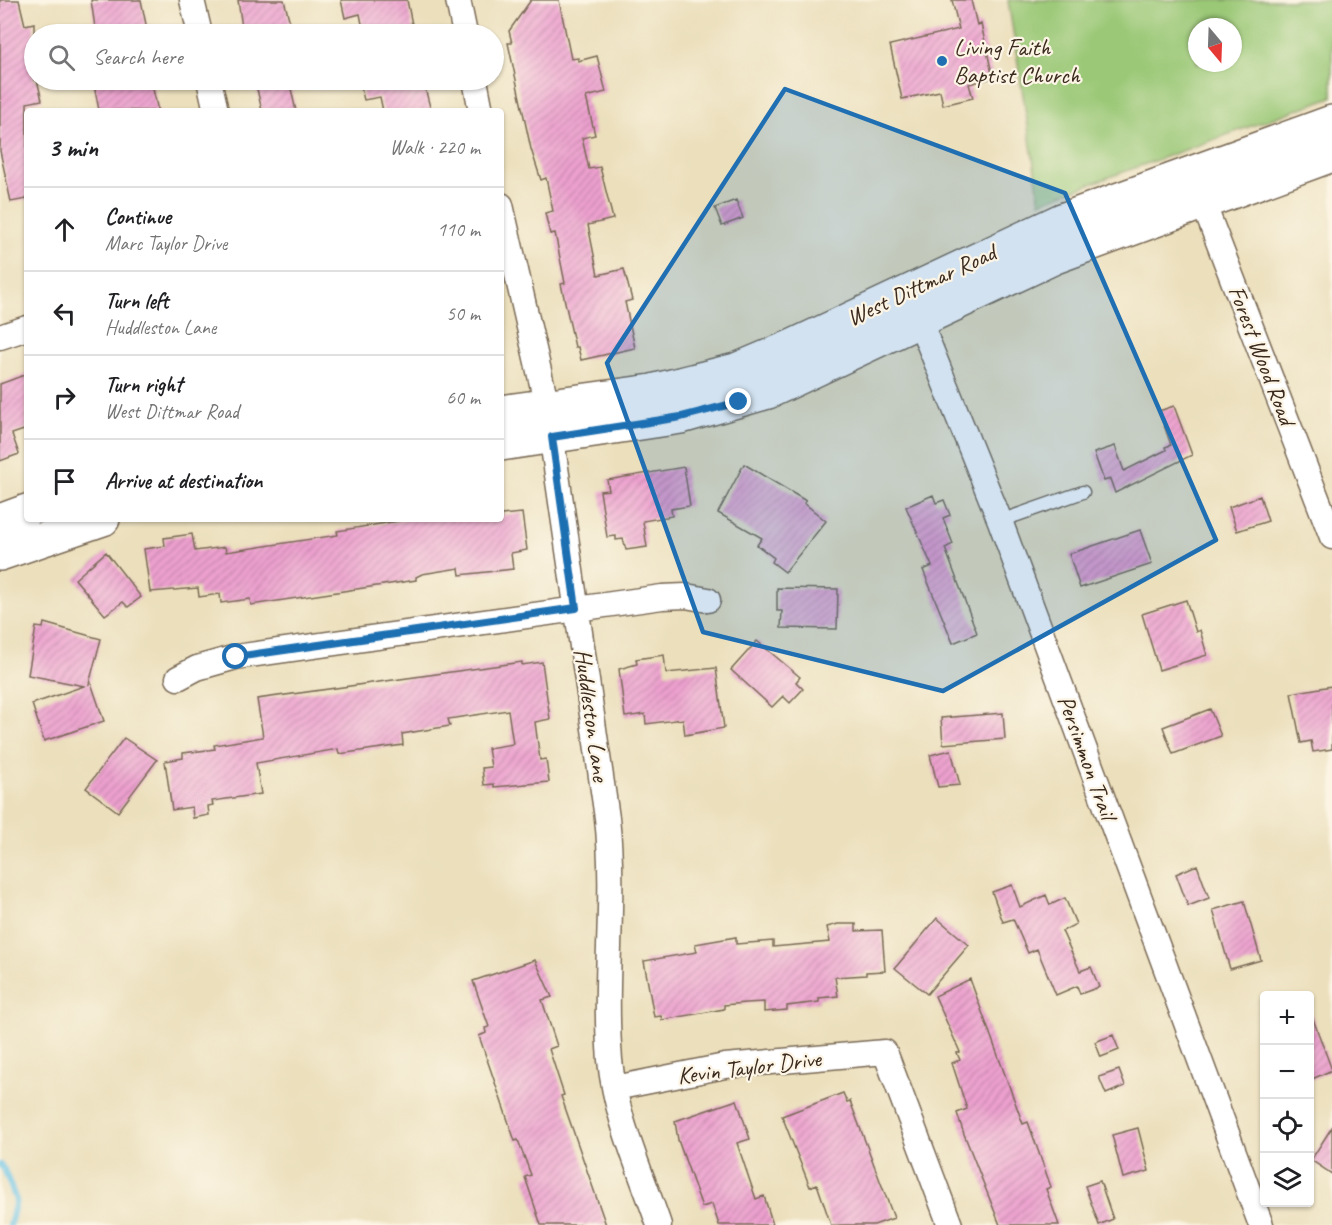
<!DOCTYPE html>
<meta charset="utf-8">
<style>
body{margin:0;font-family:Caveat,sans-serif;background:#f2f2f2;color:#202124}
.controls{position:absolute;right:18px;bottom:18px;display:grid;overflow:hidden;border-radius:6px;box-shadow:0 2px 4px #0004}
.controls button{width:54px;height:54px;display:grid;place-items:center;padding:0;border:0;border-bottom:2px solid #e0e0e0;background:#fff;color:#202124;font:30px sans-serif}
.compass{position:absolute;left:1188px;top:18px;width:54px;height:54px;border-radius:50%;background:#fff;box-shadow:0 2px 4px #0004;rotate:161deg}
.stop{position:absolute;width:18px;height:18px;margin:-14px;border:4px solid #1f6fb2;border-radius:50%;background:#fff}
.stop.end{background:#1f6fb2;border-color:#fff;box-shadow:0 2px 6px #0008}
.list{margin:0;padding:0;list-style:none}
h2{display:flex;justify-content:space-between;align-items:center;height:78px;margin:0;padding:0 24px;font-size:26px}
h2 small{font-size:20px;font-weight:400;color:#757577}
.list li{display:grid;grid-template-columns:39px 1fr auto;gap:18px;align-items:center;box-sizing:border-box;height:84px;padding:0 24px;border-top:2px solid #e0e0e0}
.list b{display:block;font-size:22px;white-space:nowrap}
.list p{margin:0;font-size:20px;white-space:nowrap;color:#757577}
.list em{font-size:20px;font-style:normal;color:#757577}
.icon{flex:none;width:33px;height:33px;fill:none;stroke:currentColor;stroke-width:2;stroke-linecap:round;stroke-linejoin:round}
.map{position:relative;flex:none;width:1332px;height:1225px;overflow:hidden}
.search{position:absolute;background:#fff;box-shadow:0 2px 4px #0004;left:24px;top:24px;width:480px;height:66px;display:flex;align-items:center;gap:15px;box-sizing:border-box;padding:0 21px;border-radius:33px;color:#757577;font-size:22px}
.panel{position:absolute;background:#fff;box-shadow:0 2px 4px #0004;left:24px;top:108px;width:480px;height:414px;border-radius:6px}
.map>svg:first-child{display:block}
</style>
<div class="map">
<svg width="1332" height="1225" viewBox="0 0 1332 1225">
<defs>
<pattern id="building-hatch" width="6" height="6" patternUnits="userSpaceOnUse" patternTransform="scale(1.5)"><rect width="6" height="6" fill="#eda0cf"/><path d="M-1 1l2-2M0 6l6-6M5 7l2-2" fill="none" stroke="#c183a7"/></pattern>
</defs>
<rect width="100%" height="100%" fill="#fcf5e5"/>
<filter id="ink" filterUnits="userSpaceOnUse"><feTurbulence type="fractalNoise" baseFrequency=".0167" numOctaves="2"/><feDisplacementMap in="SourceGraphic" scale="12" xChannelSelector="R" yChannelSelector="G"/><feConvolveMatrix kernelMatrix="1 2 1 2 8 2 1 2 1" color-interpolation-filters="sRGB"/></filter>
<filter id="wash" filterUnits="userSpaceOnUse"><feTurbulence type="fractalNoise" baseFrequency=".008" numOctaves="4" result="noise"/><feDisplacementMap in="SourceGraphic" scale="24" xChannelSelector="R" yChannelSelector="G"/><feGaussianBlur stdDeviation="1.35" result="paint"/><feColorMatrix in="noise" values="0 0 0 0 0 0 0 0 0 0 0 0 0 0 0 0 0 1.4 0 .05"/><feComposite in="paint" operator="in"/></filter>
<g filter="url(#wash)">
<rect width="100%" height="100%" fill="#ebdfbc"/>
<path fill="#9ac876" stroke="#6a794a" stroke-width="1.5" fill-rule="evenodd" d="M1008,0h324v97l-292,105zM1197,27h36v36h-36z"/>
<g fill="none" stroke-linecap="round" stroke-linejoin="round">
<path stroke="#69c4e7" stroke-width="6" d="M0,1165l4,4 12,31 -6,25"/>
</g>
<g id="blocks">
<path fill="url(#building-hatch)" d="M0,0h19l6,25 9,-2v57h3l5,20 -15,3v96l-16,3 -11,-51z
M91,0h50l7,34h-52z
M238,0h46l9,34h-50z
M341,0h66l7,34h-50l-4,-20 -15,4z
M531,0h28l12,59 7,-1v3l19,-5 9,36 -20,5 9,38 -13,3 7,31 11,-2 13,52 -25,6 10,50 26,-6 8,31 -7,2 10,46 -54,12 -3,-13h-3l-14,-63 4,-1 -10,-50 -5,1 -5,-21 8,-2 -7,-33 -5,2 -10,-31 -23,-106h4l-3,-12z
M952,0h19l6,25 4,-1 12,54 -24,6 4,14 -30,7 -3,-14 -38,8 -12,-54 69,-16z
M93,80h58l7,31 -59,-1z
M255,80h34l7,31h-34z
M359,80h64l8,31h-48l-3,-14 -16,3z
M736,200l7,18 -21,8 -7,-18z
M27,374v55l-15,5 7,20 -19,7v-77z
M1174,406l18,49 -77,38 -5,-14 -6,2 -10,-28 21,-7 9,25 42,-21 -1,-3 6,-2 -12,-34z
M744,464l62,37 -2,2 22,18 -41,51 -13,-10 2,-4 -17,-13 5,-7 -44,-25z
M684,467l6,39 -19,3 1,7 -29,5 4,26 -21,3 -3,-11 -7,1v-4l-9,1 -7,-46 9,-1 -2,-10z
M933,495l3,8 8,-3 6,15 -7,3 10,26 -8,4 32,85 -24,10 -30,-73 9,-4 -26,-59z
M1260,496l8,25 -31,10 -8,-24z
M522,513l5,37 -16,3 2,16 -53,6 -1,-7 -37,6 -6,3v3l-165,25 -1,-6 -29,4 -1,-9 -21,3 -1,-9 -48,4 -6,-43 21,-3 -1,-8 28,-4 3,17 30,-4 1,5 112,-17 -1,-4 73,-12h91v-4z
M1140,530l12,34 -72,24 -11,-34z
M106,552l35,45 -13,10 -5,-5 -18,13 -30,-36z
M777,588l61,1 -1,40 -56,-1 1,-17h-5z
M1186,600l10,32 4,-2 7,25 -48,15 -17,-56z
M44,623l57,16 -12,45 2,-1 13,38 -60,20 -12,-37 52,-18 -56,-11 8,-48 7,1z
M757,641l43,36 -4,5 7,7 -13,14 -7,-7 -11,11 -41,-37z
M664,655l2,18 50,-5 8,60 -39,7 -2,-16 -37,5 -1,-10 -20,3 -6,-48 18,-5 -1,-5z
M522,662v3l20,-3 8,57 -15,3 5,38 6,-1 3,23 -55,5v-3l-10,1 -2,-17 9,-1 -3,-19 25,-4 -5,-34 -60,9 2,7 -48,8 1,11 -64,9 -1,-5 -82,14 5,31 -49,7 1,4 -5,1 1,9 -16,3 -1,-11 -20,3 -7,-49 18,-3v-5l32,-4 -1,-4 49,-8 -6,-38z
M1332,686v63l-19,3 -2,-11 -10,2 -10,-50z
M1210,709l11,27 -48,18 -10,-27z
M1003,713l2,26 -62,5 -2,-26z
M124,738l33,22 -39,52 -32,-24z
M951,750l9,35 -22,2 -8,-32z
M1197,865l12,33 -21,8 -12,-32z
M1012,885l8,22 26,-12 4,10 15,-7 11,26 -14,7 18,40 11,-4 8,20 -19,7 -3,-8 -21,9 -19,-46 -9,4 -15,-34 -10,3 -11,-30z
M1244,901l17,59 -31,9 -17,-59z
M937,918l32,27 -42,49 -32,-26z
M838,924h18v7l26,-1 3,41 -19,1v3l-31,2 3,19 -19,2v4l-32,4v4l-23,2v-10l-19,1 -21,2v4l-62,11 -1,-4 -7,1 -10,-56 53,-9 -2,-8 41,-7v7l37,-3v6l57,-5 -3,-15z
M535,960l17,37 -10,3 15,46 -8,3 15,46 -3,1 45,129h-65l-16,-48 6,-2 -13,-35 -3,1 -36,-105 7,-3 -1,-5 4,-1 -16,-46z
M970,979l53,145 5,-2 23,65 -5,2 13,36h-59l-36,-91 -7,-21 10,-4 -15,-46 8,-3 -3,-7 3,-1 -25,-56z
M1310,1011l22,59 -22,10z
M1113,1035l6,15 -18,7 -6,-15z
M1119,1070l6,16 -19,8 -7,-17z
M843,1093l4,9 3,-1 44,117 -20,7h-43l-14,-41 -7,3 -28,-71z
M737,1100l13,39 -13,4 19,56 8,-3 9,29h-54l-7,-21 -10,3 -24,-67 -3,-19z
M1332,1127v47l-21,-14z
M1138,1128l11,43 -26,7 -11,-43z
M1100,1181l13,38 -14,6 -14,-39z"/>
</g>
</g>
<g filter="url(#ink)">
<use href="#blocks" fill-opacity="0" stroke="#796955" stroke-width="1.5"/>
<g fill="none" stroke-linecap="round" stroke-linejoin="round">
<g stroke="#796955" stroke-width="15">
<path id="lane" d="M1000,521l83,-29"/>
</g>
<g stroke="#796955" stroke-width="27">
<path id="street" d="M192,0l8,34
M458,0l7,34
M209,80l7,31
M475,80l6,31
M1197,187l135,350
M501,205l46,201 60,412c9,81 -4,161 3,242 5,56 31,112 49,165
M914,307l86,214 261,704
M0,337l27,-9
M178,678l19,-10 39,-11 426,-60 24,-1 22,4
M615,1088l110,-22 160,-14 65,173"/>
</g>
<g stroke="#796955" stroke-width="36">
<path id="secondary" d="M501,412l151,-21 84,-21 57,-24 269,-126 270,-98
M501,444l180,-27 87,-25 287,-135 277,-102
M0,521l27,-10
M0,554l103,-35"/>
</g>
<use href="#lane" stroke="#fff" stroke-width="12"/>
<use href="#street" stroke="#fff" stroke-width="24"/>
<use href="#secondary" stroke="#fff" stroke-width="33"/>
</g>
</g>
<g fill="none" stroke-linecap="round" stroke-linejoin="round" filter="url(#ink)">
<path stroke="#1f6fb2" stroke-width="8" d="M236,657l340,-49 -24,-171 129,-20 58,-15"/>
</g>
<path fill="#1f6fb2" fill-opacity="0.2" stroke="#1f6fb2" stroke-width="4.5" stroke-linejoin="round" d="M785,89l280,104 151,347 -273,151 -240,-59 -96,-269z"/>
<circle fill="#1f6fb2" stroke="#fcf5e5" stroke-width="2" cx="942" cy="61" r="6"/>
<g text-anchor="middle" stroke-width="4.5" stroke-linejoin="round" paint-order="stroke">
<g font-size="24" fill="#3b2a1e" stroke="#fcf5e5" text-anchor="start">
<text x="954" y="55">Living Faith<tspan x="954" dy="28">Baptist Church</tspan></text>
</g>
<g font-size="24" fill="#3b2a1e" stroke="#fcf5e5">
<text transform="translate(921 285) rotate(-25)" y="8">West Dittmar Road</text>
<text transform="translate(1262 355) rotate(69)" y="8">Forest Wood Road</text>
<text transform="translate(592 715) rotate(82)" y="8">Huddleston Lane</text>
<text transform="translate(1087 757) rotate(70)" y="8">Persimmon Trail</text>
<text transform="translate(749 1067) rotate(-7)" y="8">Kevin Taylor Drive</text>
</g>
</g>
</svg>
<div class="controls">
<button>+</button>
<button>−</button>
<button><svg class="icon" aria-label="locate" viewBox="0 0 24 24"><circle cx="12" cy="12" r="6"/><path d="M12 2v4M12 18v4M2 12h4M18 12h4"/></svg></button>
<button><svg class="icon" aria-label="layers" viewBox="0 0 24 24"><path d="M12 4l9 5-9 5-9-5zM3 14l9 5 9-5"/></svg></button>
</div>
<svg class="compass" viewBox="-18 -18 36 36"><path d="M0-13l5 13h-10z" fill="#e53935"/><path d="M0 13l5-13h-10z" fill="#757577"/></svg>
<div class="stop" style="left:236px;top:657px"></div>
<div class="stop end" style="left:739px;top:402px"></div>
<div class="search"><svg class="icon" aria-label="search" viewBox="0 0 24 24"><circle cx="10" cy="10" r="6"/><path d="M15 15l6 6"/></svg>Search here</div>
<section class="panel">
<h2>3 min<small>Walk · 220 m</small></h2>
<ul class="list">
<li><svg class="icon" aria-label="ahead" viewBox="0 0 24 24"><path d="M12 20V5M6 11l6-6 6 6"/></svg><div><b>Continue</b><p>Marc Taylor Drive</p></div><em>110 m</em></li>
<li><svg class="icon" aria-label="left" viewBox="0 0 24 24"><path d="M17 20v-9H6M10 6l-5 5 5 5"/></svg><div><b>Turn left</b><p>Huddleston Lane</p></div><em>50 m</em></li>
<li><svg class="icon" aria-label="right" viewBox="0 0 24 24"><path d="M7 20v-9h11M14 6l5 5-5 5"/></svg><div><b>Turn right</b><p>West Dittmar Road</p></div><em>60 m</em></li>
<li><svg class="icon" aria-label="arrive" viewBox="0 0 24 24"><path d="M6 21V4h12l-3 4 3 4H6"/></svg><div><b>Arrive at destination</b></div></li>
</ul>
</section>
</div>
